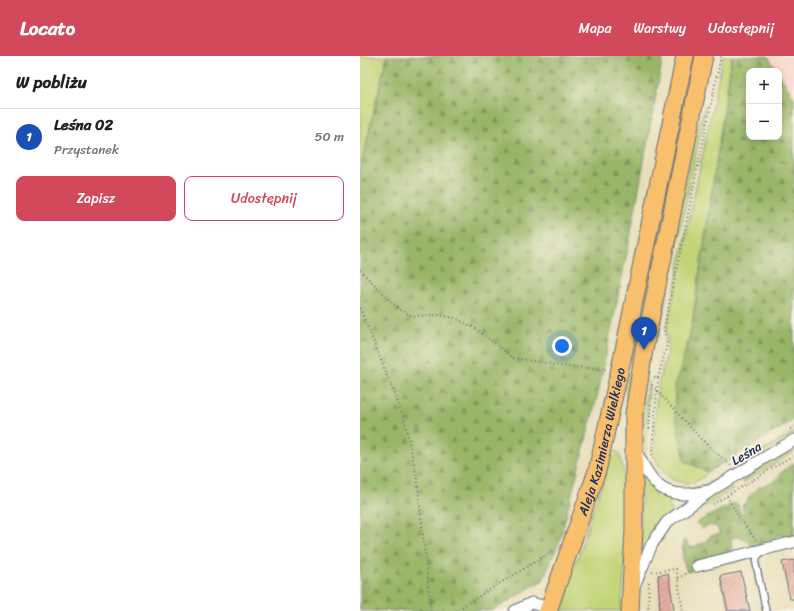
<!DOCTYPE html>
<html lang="pl">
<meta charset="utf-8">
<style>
body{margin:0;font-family:Sriracha,sans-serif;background:#f6f6f6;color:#202124}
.controls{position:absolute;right:12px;top:12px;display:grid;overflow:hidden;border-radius:8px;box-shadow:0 2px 6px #0003}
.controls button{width:36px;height:36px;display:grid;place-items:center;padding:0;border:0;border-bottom:1px solid #e0e0e0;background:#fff;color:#202124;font:20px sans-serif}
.you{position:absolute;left:202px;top:290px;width:14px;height:14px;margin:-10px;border:3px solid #fff;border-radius:50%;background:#1a73e8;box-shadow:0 0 0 6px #1a73e833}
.badge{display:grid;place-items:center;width:26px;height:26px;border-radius:50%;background:#d1495b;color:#fff;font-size:13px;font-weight:700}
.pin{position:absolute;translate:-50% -33px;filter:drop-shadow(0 1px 2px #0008)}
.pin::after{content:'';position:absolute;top:21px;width:14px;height:12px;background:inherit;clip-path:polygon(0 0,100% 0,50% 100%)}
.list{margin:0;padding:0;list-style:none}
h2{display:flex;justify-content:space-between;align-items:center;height:52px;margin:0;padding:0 16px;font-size:17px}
h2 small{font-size:13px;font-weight:400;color:#757577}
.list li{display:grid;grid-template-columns:26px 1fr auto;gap:12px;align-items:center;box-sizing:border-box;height:56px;padding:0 16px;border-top:1px solid #e0e0e0}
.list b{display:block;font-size:15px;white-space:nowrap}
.list p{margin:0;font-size:13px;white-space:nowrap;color:#757577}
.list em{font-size:13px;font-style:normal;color:#757577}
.actions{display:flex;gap:8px;padding:12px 16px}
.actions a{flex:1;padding:9px 0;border:1px solid #d1495b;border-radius:8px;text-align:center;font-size:14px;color:#d1495b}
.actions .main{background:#d1495b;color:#fff}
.map{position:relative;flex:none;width:434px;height:555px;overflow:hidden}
header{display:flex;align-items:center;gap:24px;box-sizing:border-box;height:56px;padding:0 20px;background:#d1495b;color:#fff}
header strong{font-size:19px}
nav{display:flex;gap:22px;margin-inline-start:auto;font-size:14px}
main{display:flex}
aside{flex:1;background:#fff}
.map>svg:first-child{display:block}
</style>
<header>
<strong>Locato</strong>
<nav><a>Mapa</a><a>Warstwy</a><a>Udostępnij</a></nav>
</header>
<main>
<aside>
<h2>W pobliżu<small></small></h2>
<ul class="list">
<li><span class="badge" style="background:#1a4fb4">1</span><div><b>Leśna 02</b><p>Przystanek</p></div><em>50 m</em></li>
</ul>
<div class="actions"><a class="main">Zapisz</a><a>Udostępnij</a></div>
</aside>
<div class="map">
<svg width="434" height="555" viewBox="0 0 434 555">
<defs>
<pattern id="forest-firs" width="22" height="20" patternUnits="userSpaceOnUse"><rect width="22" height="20" fill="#99b668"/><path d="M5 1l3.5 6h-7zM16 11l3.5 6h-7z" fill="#7c9459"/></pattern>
<pattern id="building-hatch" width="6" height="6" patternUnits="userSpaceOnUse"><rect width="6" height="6" fill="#e6aea0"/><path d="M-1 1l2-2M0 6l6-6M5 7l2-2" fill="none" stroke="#ba8e86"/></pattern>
</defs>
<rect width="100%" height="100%" fill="#fcf5e5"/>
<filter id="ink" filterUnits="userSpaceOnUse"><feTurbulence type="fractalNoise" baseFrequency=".025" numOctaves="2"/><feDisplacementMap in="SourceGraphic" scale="8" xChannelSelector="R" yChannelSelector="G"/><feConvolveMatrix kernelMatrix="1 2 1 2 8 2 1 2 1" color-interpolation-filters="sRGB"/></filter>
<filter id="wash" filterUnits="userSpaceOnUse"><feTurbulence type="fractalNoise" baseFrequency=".012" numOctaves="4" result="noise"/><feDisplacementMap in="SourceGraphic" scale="16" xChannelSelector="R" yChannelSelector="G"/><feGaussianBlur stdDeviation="0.9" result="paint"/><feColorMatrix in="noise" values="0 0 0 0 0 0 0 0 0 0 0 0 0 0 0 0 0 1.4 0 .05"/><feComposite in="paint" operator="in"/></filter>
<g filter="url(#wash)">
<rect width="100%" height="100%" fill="#e7dfba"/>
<path fill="#f7d1c6" d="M408,0h26v42l-15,-24v-3h-2z"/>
<path fill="#c2d477" stroke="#6e826a" d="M0,0h27l-27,114z
M363,0h9l-41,275 -16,56 10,74 23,11c-21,24 -50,5 -55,-22 2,-22 2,-46 6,-68 4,-21 12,-28 7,-51z
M346,49l-48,232 -1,-15 41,-199z
M318,74l2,1 -47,230 -4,-1z
M268,318l4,1 -5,35 -2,-22z
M289,325l-4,72 3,13 -8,-17 2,-34z
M434,376v2l-77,46 -13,7 -15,4 7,-4 8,-1z
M434,392v4l-51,31 1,-4 4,-3z
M252,395l6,1c14,22 6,130 3,159h-64l21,-54z
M281,415l28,26v8l3,8 -31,44z
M369,431l5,2 -47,27 -4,-2z"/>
<path fill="url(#forest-firs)" stroke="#5a7263" d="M27,0h276l-33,182 -32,155 -39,150 -16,37 -51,31h-132v-441z
M372,0h36l9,15h-28v66h30v-63l15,24v322l-86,52 -23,-11 -10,-47v-27l16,-56z
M434,407v73l-8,1 -7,-2c-13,7 -11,11 -28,11 -3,-7 -11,-9 -18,-9l-2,3 1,10 -39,15 -1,6 -4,1c-5,-7 -8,-25 -4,-33l7,9 14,-6 5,-6 10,-2 -3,-7 -8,-2 -7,4 -6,-6 38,-20 4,2 3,9h2l1,-2 -2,-7 4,-2 4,-7 8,-8 18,-8 7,-9z"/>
<g id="blocks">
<path fill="url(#building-hatch)" d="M434,504v39h-4l-8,-37z
M381,516l9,39h-22l-8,-35z
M308,518l6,35 -14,2 -2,-36z"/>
</g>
</g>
<g filter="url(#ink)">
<use href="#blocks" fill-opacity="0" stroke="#626d7e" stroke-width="1"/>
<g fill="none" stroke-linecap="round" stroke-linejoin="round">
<g stroke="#626d7e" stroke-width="8">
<path id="lane" d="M402,496l-5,5 -1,7 10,47"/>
</g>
<g stroke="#626d7e" stroke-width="13">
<path id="street" d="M276,395c17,36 29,50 71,40
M337,510l97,-24
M275,528l17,-40 15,-22 46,-33 81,-49
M155,555l17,-8 17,5"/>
</g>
<g stroke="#626d7e" stroke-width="19">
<g id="primary">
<path id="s1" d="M188,555l49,-140 24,-107 64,-308"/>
<path d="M270,555l4,-82v-115l10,-64 60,-294"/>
</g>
</g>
<path stroke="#626d7e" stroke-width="2" stroke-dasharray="1 3" stroke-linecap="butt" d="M0,214l40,40 13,6 26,-1 16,3 20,10 38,30 57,9 37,2
M0,252l44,110 13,60 14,133
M298,322l9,-33 -3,-16 57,-273
M292,329l50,55 29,26
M289,373l2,-27
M430,373l4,-2
M293,403l-1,-8 6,-73 -4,-1
M367,440l13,23 16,21
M353,448l81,-49
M292,516l24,-3 7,42
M318,523l11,-8
M95,555l99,-61
M288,555l1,-30"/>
<use href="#lane" stroke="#fff" stroke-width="5.5"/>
<use href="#street" stroke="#fff" stroke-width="11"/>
<use href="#primary" stroke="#f8bf6c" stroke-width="17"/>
</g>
</g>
<g text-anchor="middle" stroke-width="3.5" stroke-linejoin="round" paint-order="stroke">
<g font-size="13" fill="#1b2f5e" stroke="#fcf5e5">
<text dy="5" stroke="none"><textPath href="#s1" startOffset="178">Aleja Kazimierza Wielkiego</textPath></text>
<text transform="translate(386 397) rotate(-31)" y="5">Leśna</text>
</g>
</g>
</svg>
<div class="controls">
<button>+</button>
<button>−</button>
</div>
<div class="you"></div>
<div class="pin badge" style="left:284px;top:294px;background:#1a4fb4">1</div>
</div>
</main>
